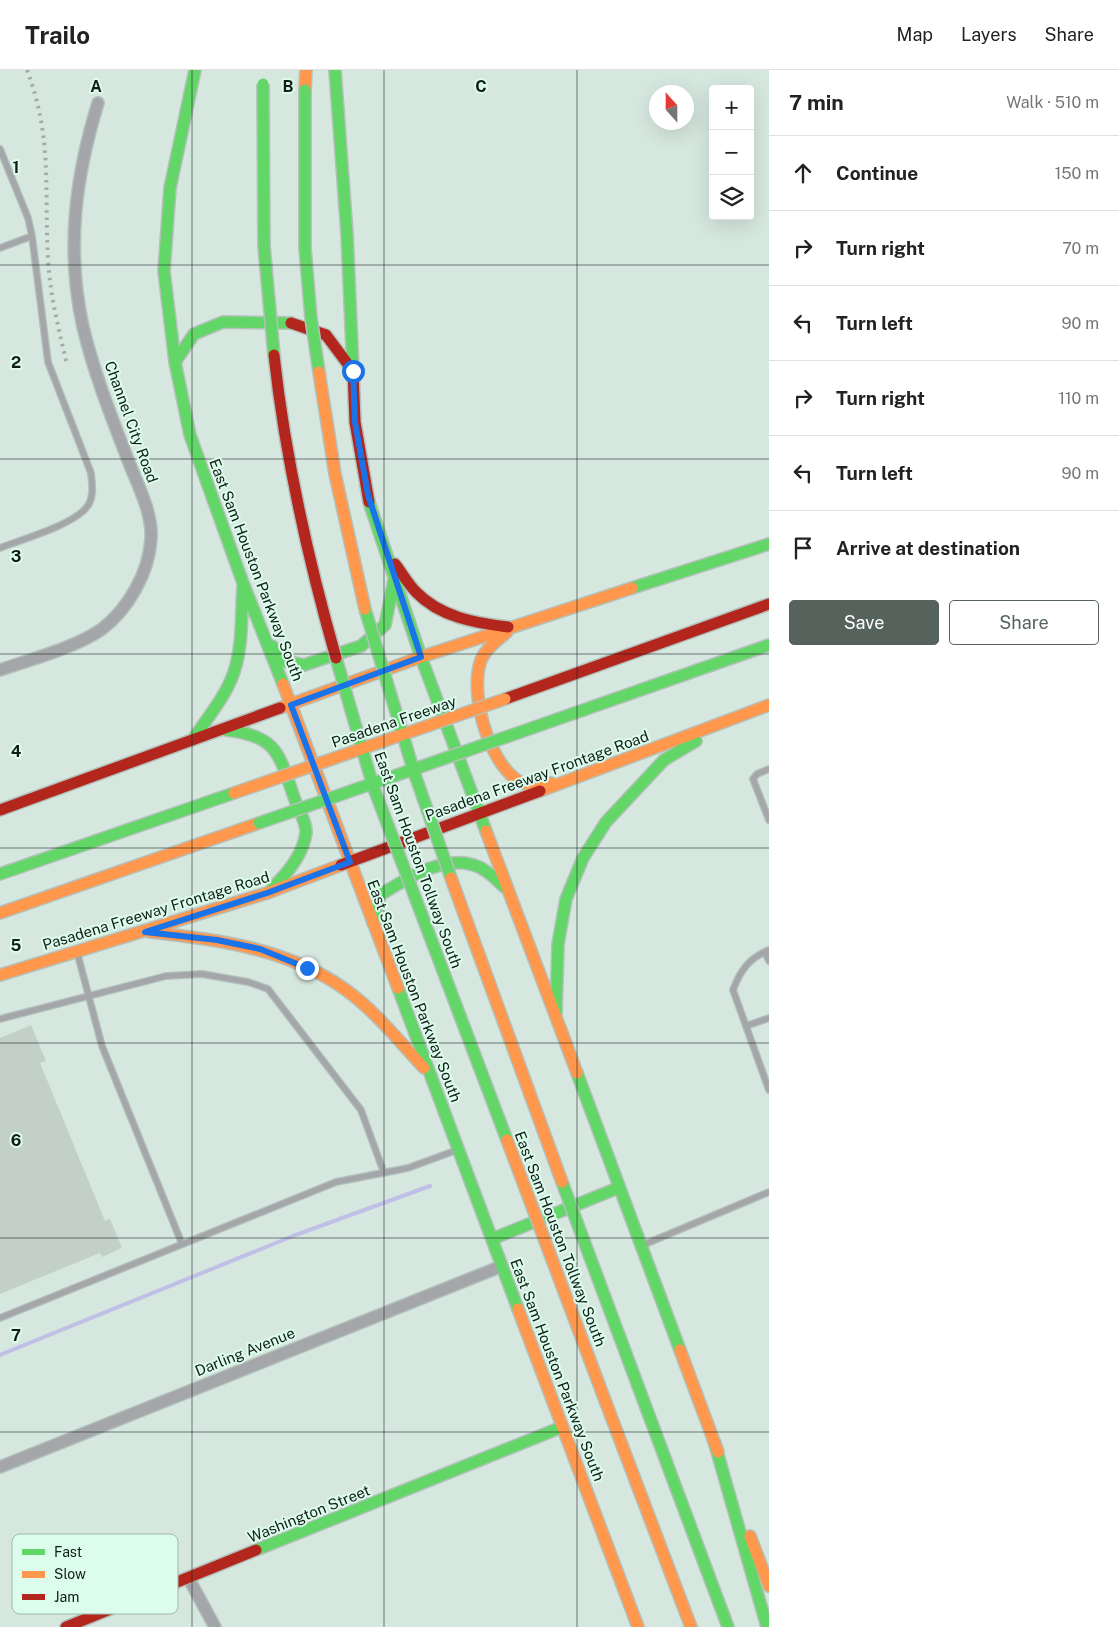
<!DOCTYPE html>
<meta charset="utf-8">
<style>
body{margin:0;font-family:"Public Sans",sans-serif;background:#f6f6f6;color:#222}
.controls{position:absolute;right:15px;top:15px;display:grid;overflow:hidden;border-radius:5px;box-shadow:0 5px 20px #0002}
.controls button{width:45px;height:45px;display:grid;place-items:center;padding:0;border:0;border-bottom:1px solid #e0e0e0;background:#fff;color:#222;font:25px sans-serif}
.compass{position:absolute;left:649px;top:15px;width:45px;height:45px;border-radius:50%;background:#fff;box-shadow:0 5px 20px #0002;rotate:339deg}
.stop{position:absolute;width:15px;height:15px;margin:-11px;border:4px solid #1a73e8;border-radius:50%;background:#fff}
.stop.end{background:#1a73e8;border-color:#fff;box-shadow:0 1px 5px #0008}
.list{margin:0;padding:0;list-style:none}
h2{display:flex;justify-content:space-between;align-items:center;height:65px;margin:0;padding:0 20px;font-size:21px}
h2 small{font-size:16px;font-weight:400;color:#767676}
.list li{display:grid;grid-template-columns:32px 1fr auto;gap:15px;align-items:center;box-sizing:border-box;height:75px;padding:0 20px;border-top:1px solid #e0e0e0}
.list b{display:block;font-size:19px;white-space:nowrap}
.list em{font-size:16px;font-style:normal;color:#767676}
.actions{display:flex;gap:10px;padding:15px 20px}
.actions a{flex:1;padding:11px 0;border:1px solid #56635d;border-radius:5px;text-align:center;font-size:18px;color:#56635d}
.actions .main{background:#56635d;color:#fff}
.icon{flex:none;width:28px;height:28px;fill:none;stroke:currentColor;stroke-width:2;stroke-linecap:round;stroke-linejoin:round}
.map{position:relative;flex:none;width:769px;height:1557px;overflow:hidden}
header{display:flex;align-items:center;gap:30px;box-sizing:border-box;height:70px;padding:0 25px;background:#fff;border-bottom:1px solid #e0e0e0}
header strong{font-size:24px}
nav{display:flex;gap:28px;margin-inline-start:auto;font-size:18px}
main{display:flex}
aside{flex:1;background:#fff}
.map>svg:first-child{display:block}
</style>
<header>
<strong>Trailo</strong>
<nav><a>Map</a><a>Layers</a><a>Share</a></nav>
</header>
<main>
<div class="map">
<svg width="769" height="1557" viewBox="0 0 769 1557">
<rect width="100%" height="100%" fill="#d6e7df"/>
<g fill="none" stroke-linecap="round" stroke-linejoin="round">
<path stroke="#c0c0e7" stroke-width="4" d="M0,1285l293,-119 137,-50"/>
</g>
<path fill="#c3d0ca" d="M31,955l15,36 -6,2 65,158 5,-2 12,29 -20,9 -2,-4 -100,41v-256z"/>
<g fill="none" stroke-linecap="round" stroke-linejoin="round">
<g stroke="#b4c1bb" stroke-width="8">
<path id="lane" d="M0,79l28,69 4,18 16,126 43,111c1,11 3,21 -2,31 -11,20 -67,35 -89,44
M0,178l32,-12
M769,699l-12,5 -4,5 16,41
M769,880c-20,8 -29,21 -36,40l36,100
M77,882l25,94 80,198
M765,882l4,9
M0,949l166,-43 36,-2 46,8 20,7 93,121 23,63
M746,956l23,-8
M643,1175l126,-53
M0,1248l336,-136 72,-14 49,-18"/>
</g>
<g stroke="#b4c1bb" stroke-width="14">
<path id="street" d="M0,600c29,-10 77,-23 102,-41 26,-20 47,-56 49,-90 2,-26 -14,-55 -23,-79 -17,-44 -34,-87 -45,-133 -17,-77 -8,-149 15,-224
M0,1397l502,-201
M189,1509l26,48"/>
</g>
<g stroke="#b4c1bb" stroke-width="14">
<path id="fast" d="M335,0l12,164 6,137
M175,292l-11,-91 6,-83 25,-118
M369,432l52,155 65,174
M632,518l137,-44
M272,576l11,15 21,4 57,-19 24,-21 9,-45
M283,614l-40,-101 -53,-148 -15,-73 19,-28 29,-12 68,1
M532,658l237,-83
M226,660c53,6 53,25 69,70 3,9 12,23 11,33 -3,22 -18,40 -34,55
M194,668c14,-21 32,-42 40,-66 9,-27 7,-57 9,-85
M0,804l234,-81
M373,853l7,-28c26,-16 67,-43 99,-28 11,5 19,15 28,22
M398,918l120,321
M556,942l2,-68 8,-45 17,-41 23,-36 58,-62 32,-19
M577,1003l103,277
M492,1169l126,-51
M638,1316l90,241
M714,1371l53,186
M256,1480l306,-123"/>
</g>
<g stroke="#b4c1bb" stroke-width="14">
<path id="slow" d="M305,20l1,-20
M507,562c-9,8 -21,16 -26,28 -12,33 7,100 36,120 9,7 23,4 34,3
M283,614l115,304
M280,638l141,-51 211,-69
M540,721l229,-86
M486,761l91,242
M0,843l259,-90
M150,862c68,8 138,16 196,58 29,21 53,51 78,78
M0,905l267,-82 74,-28
M518,1239l120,318
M680,1280l38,102
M606,1333l85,224
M750,1466l19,50"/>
</g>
<g stroke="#b4c1bb" stroke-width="14">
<path id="jam" d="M291,253l35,12 27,36 2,51 14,80
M395,494c7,9 13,20 21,28 24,25 59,31 92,35
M505,629l264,-95
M0,740l280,-102
M341,795l199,-74
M66,1557l190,-77"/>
</g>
<use href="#lane" stroke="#a4a6a9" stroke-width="5.5"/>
<use href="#street" stroke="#a4a6a9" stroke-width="11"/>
<use href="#fast" stroke="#63d668" stroke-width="11"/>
<use href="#slow" stroke="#ff974d" stroke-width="11"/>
<use href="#jam" stroke="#b3261e" stroke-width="11"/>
<path stroke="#a3aba8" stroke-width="4" stroke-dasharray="2.5 5" stroke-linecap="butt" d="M27,0c26,69 17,119 21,189 2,37 11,71 19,106"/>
<g stroke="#b4c1bb" stroke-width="14" stroke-linecap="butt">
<path id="fast-bridge" d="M263,14l1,162 10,109
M305,20v158l6,70 8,54
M365,539l49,163 37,106
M336,588l37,128 134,354
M259,753l273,-95
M562,1112l76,204"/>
</g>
<g stroke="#b4c1bb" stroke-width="14" stroke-linecap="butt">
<path id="slow-bridge" d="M319,302l16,102 30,135
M234,723l271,-94
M451,808l111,304
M507,1070l99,263"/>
</g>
<g stroke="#b4c1bb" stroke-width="14" stroke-linecap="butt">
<path id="jam-bridge" d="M274,285c11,102 34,204 62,303"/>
</g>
<use href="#fast-bridge" stroke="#63d668" stroke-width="11"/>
<use href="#slow-bridge" stroke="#ff974d" stroke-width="11"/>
<use href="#jam-bridge" stroke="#b3261e" stroke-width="11"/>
</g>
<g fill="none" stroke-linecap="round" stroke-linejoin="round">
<path stroke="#1a73e8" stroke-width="6" d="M307,898l-47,-19 -43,-9 -72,-8 122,-39 83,-31 -59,-157 130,-48 -53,-162 -13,-73 -2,-51"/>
</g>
<path fill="none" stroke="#111c17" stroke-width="1" stroke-opacity="0.55" d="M192,0v1557M384,0v1557M577,0v1557M0,195h769M0,389h769M0,584h769M0,778h769M0,973h769M0,1168h769M0,1362h769"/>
<g text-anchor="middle" stroke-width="4" stroke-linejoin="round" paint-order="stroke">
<g font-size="15" fill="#111c17" stroke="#dcfcec">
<text transform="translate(131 352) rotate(70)" y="5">Channel City Road</text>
<text transform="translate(256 500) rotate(69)" y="5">East Sam Houston Parkway South</text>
<text transform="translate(394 652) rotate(-19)" y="5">Pasadena Freeway</text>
<text transform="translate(537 706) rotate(-20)" y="5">Pasadena Freeway Frontage Road</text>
<text transform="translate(418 790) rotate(70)" y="5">East Sam Houston Tollway South</text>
<text transform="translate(156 841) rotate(-17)" y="5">Pasadena Freeway Frontage Road</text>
<text transform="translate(414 921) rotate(69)" y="5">East Sam Houston Parkway South</text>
<text transform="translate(560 1169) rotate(69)" y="5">East Sam Houston Tollway South</text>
<text transform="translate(245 1282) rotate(-22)" y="5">Darling Avenue</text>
<text transform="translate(557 1300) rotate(69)" y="5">East Sam Houston Parkway South</text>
<text transform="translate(309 1444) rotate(-22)" y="5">Washington Street</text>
</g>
</g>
<rect x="12" y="1464" width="166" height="80" rx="8" fill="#dcfcec" stroke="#9fb9ac" stroke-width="1"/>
<rect x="22" y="1479" width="23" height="6" fill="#63d668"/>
<rect x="22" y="1501" width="23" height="7" fill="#ff974d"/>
<rect x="22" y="1524" width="23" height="6" fill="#b3261e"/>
<g font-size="14" fill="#111c17">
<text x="54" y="1487">Fast</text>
<text x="54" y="1509">Slow</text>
<text x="54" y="1532">Jam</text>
</g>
<g font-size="16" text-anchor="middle" font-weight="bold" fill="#111c17" stroke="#dcfcec" stroke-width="4" stroke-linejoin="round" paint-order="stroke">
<text x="96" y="22">A</text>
<text x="288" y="22">B</text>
<text x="481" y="22">C</text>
<text x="16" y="103">1</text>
<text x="16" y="298">2</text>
<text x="16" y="492">3</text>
<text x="16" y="687">4</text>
<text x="16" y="881">5</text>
<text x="16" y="1076">6</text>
<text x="16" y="1271">7</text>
</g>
</svg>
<div class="controls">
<button>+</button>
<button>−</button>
<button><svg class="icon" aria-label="layers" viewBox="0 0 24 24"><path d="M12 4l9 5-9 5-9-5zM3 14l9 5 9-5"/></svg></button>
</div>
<svg class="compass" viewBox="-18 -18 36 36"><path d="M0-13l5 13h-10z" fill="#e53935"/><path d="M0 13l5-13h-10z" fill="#767676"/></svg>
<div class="stop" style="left:353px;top:301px"></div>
<div class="stop end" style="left:307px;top:898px"></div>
</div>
<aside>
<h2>7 min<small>Walk · 510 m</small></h2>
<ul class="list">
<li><svg class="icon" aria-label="ahead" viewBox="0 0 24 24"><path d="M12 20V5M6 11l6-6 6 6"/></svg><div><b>Continue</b></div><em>150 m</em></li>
<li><svg class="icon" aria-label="right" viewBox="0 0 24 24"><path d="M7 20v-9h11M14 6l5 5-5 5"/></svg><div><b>Turn right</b></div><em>70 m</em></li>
<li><svg class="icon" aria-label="left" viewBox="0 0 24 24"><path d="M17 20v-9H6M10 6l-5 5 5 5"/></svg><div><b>Turn left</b></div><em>90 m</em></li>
<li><svg class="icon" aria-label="right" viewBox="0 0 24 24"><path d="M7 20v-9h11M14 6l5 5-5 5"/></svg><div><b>Turn right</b></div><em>110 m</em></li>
<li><svg class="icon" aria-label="left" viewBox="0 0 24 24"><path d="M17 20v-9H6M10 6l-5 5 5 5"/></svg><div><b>Turn left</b></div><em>90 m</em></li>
<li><svg class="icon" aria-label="arrive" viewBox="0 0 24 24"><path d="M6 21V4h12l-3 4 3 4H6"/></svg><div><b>Arrive at destination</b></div></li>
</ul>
<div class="actions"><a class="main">Save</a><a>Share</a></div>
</aside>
</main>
